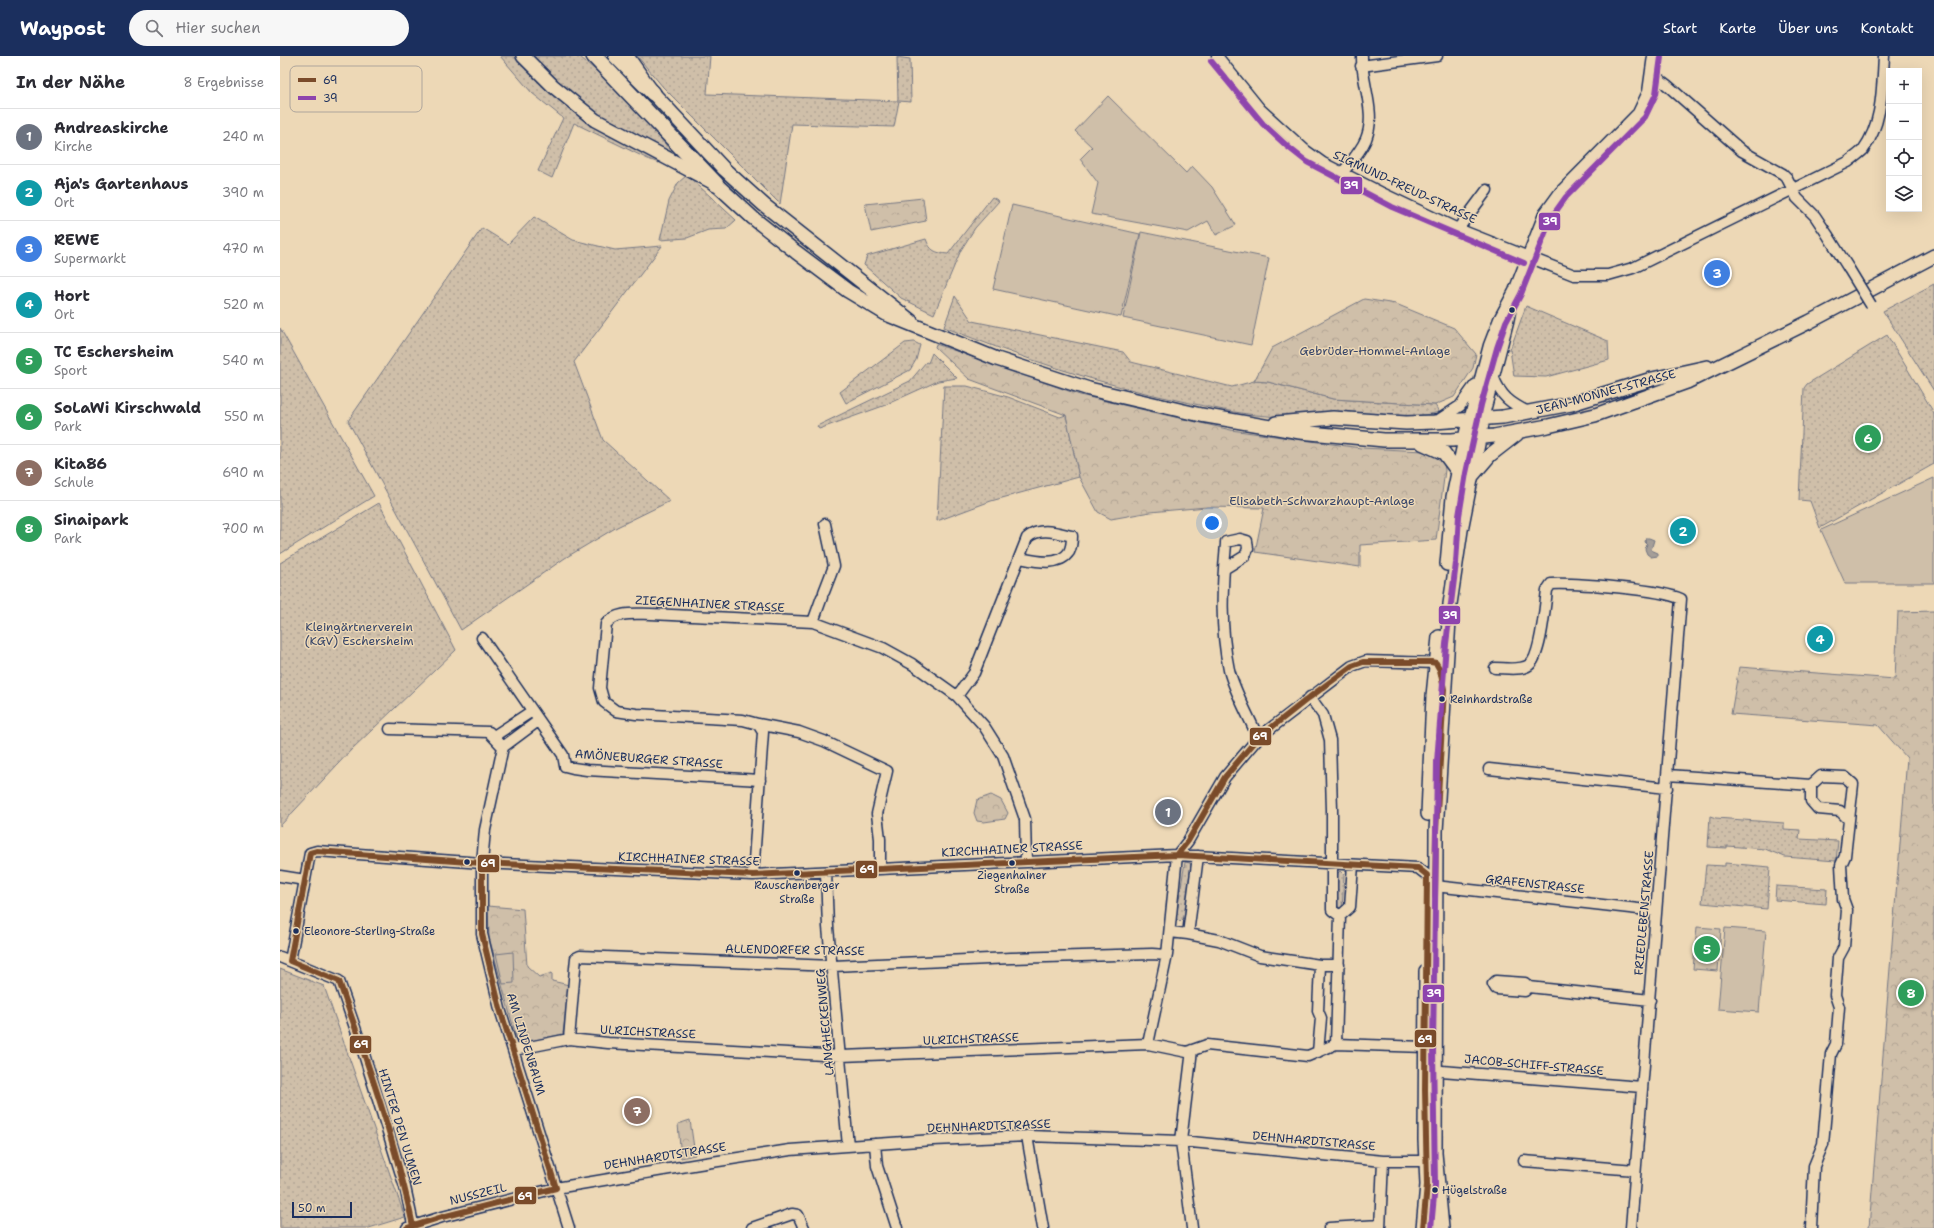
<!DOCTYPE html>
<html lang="de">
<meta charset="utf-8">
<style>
body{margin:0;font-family:"Shantell Sans",sans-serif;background:#f7f7f7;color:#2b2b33}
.controls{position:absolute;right:12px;top:12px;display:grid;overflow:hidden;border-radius:0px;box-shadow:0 4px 16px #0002}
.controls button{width:36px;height:36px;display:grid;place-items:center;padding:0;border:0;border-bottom:1px solid #e1e1e2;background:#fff;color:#2b2b33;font:20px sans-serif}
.scale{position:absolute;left:12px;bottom:10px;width:60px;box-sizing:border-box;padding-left:4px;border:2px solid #1b2f5e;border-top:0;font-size:11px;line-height:14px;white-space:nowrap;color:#1b2f5e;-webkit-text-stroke:3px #edd8b6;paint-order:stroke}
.you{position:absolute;left:932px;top:467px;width:14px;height:14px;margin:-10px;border:3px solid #fff;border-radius:50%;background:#1a73e8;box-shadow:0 0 0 6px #1a73e833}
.badge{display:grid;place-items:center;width:26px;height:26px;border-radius:50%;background:#1b2f5e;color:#fff;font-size:13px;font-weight:700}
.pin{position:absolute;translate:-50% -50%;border:2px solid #fff;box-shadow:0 1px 4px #0006}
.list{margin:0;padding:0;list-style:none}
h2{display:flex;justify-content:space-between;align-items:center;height:52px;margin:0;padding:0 16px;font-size:17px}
h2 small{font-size:13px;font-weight:400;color:#7c7c81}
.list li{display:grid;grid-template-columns:26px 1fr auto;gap:12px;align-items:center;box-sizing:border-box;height:56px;padding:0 16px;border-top:1px solid #e1e1e2}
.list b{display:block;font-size:15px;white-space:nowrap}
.list p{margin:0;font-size:13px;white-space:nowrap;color:#7c7c81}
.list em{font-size:13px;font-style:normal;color:#7c7c81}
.icon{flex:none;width:22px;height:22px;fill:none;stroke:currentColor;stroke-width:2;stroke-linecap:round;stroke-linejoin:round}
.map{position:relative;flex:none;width:1654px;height:1172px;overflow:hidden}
header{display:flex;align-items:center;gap:24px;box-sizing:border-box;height:56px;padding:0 20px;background:#1b2f5e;color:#fff}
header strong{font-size:19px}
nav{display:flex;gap:22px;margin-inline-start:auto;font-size:14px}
.search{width:280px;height:36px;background:#f7f7f7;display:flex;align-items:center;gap:10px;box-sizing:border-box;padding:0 14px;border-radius:22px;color:#7c7c81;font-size:15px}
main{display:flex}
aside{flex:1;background:#fff}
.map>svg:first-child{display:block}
</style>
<header>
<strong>Waypost</strong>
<div class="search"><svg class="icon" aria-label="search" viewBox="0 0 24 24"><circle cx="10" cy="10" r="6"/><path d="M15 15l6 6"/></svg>Hier suchen</div>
<nav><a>Start</a><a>Karte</a><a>Über uns</a><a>Kontakt</a></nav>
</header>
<main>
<aside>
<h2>In der Nähe<small>8 Ergebnisse</small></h2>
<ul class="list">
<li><span class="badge" style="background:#6b7280">1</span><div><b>Andreaskirche</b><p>Kirche</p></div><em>240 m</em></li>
<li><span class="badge" style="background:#0f9aa8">2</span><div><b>Aja's Gartenhaus</b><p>Ort</p></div><em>390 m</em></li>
<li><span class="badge" style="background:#3f7fe0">3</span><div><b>REWE</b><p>Supermarkt</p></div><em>470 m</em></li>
<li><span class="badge" style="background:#0f9aa8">4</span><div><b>Hort</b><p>Ort</p></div><em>520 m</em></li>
<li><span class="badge" style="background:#2e9e5b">5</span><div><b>TC Eschersheim</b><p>Sport</p></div><em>540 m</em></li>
<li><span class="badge" style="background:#2e9e5b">6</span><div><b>SoLaWi Kirschwald</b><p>Park</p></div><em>550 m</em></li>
<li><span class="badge" style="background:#8d6e63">7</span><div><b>Kita86</b><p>Schule</p></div><em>690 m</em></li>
<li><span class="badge" style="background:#2e9e5b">8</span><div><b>Sinaipark</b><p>Park</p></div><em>700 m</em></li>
</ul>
</aside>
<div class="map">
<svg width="1654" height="1172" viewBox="0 0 1654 1172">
<defs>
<pattern id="grass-dots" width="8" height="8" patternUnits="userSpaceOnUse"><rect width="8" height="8" fill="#cfbfa9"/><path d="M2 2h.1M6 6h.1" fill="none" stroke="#b1a494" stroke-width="1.8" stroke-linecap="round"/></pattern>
<pattern id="forest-crowns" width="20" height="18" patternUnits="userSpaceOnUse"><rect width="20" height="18" fill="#cfbfa9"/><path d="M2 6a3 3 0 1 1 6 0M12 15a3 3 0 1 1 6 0" fill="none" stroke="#b1a494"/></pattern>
</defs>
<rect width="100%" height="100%" fill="#edd8b6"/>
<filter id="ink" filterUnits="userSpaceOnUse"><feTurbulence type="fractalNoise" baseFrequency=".025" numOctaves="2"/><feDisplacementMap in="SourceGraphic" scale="8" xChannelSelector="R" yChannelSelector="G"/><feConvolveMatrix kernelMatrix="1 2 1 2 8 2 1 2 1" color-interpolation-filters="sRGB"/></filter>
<g filter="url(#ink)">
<path fill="url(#grass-dots)" stroke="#757784" d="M220,0h79l29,25 72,79 -30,-16 9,19 -11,-4 -74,-36 -22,55 -14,-7 25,-53 -31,-25z
M357,0h73l-3,38 191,7 -1,-44 13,2 1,43 -12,-1 -5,26 -102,-3 -12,80 -117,-117z
M407,119l49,45 -10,9 -18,1 -21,8 -27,2 9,-39 9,-18z
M712,141l7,4 -24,27 -14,22 -27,64 -33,-16 -37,-33 3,-9 59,-17c4,12 10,14 22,15z
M254,161l39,23 42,10 47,-4 -88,116 29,78 67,61 -53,26 -52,31 -104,72 -113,-209 134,-193 26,16z
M1654,228v107l-51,-80z
M675,240l17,25 151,31 8,10 101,25 22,-6 14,1 65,17 102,6 4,7c-33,9 -66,0 -99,1 -25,1 -48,6 -73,3 -29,-2 -58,-9 -86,-15 -83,-17 -159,-43 -237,-74z
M1246,250l82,35 1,19 -63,17 -32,-1 -4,-26z
M0,272l94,168 -94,58z
M1607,279l47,78v51l-114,64 -10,-27 -11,-1 5,-112 3,-4z
M634,286l6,3 -4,15 -6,10 -64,33 -6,-11 65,-49z
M652,297l25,25 -19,3 -55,25 -64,23 -2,-3 93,-45 16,-19 2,1z
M664,330h23l41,11 52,20 6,-2 13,62 -88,24 -54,20z
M99,447l77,147 -104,99 -72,77v-263z
M1430,760l6,2 68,5v6l16,1 -1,9 39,2 -2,20 -51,-4 -20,-8 -38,-3v2l-19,-1z
M905,806l5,1 1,2 -7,53 -4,4 -4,-4z
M1445,807l45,4 -3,42 -65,-6 4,-38 19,1z
M1060,815l4,4 -2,35h-6l1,-36z
M1496,830l51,3 -1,15 -51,-4z
M0,913l44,17 81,231 -36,11h-89z"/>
<path fill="url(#forest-crowns)" stroke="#757784" d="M643,142l3,23 -55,11 -6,-28z
M1084,243l32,5 58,24 22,26 -3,14 -19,29 -19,8 -102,-6 -65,-17 -14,-1 18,-33z
M656,288l144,51 151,35 130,18 63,3 12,3 7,4 2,12 -9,70 -76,5v22l-105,-15 9,-44 -57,-1 -57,5 -39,7 -13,-7 -19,-35 -13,-62 -97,-36 -34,-32z
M1654,555v617h-65l38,-470 -29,-33 -147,-11 8,-47 156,12 3,-67z
M711,739l10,5 7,13 -3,6 -21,3 -7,-1 -3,-8 3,-13z
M208,850l35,3 4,57 12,11 13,-4v8l17,4 -6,49 -45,10 -29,-107z
M410,1064l5,35 -14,3 -3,-34z"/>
<path fill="#cfbfa9" stroke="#757784" d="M828,40l78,77 6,-7 20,21 24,38 -20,10 -8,-14 -20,11 -97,-18 7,-31 -18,-24 12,-12 -17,-16z
M732,149l128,29 -19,83 -128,-28z
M861,176l128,26 -18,87 -128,-27z
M1654,422v105h-89l-24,-53z
M1417,871l24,2 -3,42 -25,-2z
M1445,872l41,3 -7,81 -41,-3z
M233,896l1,31 -11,1 -7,-30z"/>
<path fill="#a59e98" stroke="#6e7281" d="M1366,482h3l5,2 -3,10 7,3v3l-7,1 -4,-3 -2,-5 2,-5 -2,-2z"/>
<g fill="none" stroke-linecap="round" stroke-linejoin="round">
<g stroke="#1b2f5e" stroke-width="13">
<path id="minor" d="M937,0l43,53 45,41 18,13 57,29 78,37 116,46h34l25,-7 215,-106c5,-4 11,-8 15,-12 20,-27 19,-62 21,-94
M1081,10l76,-10
M1371,22l8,1 8,6 75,66 41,23 4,4 10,20 18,18 12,18 22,35
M1063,116c8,-10 18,-21 23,-33 11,-27 -5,-56 -4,-83
M1178,173l29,-39
M1213,320c8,21 17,27 37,37
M1203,363l25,-97 5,-25
M1189,364l20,-75 10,-26 15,-28 30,-77 16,-22 78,-79 10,-21 5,-36
M1157,365l23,-15 15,-21
M944,513l21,-13 3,-7 -1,-8 -7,-2 -14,3v2c-4,42 -6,84 3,126 6,23 20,46 29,68
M544,536l10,-26 -9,-42
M533,566l9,-25
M202,582l81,117 2,11 8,2 14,2 173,10
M1215,612c10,0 25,3 34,-3 12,-8 16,-60 18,-75l4,-6c24,-1 110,5 130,15l-50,629
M677,640l17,-23 53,-135c13,-12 31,-5 45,-2 0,5 -1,12 -3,16 -10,15 -34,9 -49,6
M1030,641l13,18 7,25 2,70v100l8,6
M478,668l41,8 25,9 63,30 -10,43 3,25v30
M110,673l99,3 14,15
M214,680l38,-25
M223,691l-18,83 -3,33v71l18,75 69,219
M223,691l35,-26
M1209,713l178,19
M1388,719l143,10
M546,816l2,55 20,219
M473,819l10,-143 -5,-8 -15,-4 -107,-6 -20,-3 -12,-9 -4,-14 6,-64c11,-13 29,-10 45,-10l162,8 70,26 29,16 45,32 27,30 19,30 22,63 1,42
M0,820l25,4
M890,876l18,2 10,-78
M908,878l31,6 41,16 60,9h19
M0,901l59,24 23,67 43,139 9,41
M10,905l20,-108 7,-2 165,12 271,12 424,-20 241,13 9,7 8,11 221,25
M1216,925l29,2 4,4 -4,4 -29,-2 -3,-5z
M1249,931l121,13
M289,983l6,-71 1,-10 4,-2 253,10 178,-8 141,-4 15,1
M868,988l19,-89 10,-100 11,-14 37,-64 33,-39 94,-72 14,-5 70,2
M1056,988l4,-128 10,-9 3,-42
M234,994l55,-11 39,4 233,13 307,-12 39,8 20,-7 101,11 28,-12 89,3
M912,994l-11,91 11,87
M1038,996l3,-34 -3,-7 2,-46
M1149,1014l213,17
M747,1080l16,92
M595,1088l2,22 20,62
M1244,1105l111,9
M127,1172l35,-11 114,-29 143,-24 91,-14 143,-10 94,-4 154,5 202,20h43
M472,1172l40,-14 6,1 6,13
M1049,1172l51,-3
M1100,1172l3,-67
M1531,1172l3,-62 9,-22 8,-90 5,-10 3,-37 -4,-12 3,-37 6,-11 3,-37 -4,-11 -2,-34 4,-9 8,-72 -8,-7 -24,-1 -10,9v16l7,8 22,2 9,9"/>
</g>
<g stroke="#1b2f5e" stroke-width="16">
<path id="major" d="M243,0l30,30 42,34 121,64 37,34 43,34 52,39 38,23 111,45 92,30 112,26 99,17 84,8h68l42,-4 54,-10 47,-11 92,-33 122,-60 125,-66
M347,0l26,37 71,76 40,36 147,116
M996,367l57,-5 73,5 28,-1 69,-5 68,-13 81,-25 55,-12
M1142,387l22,10 14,19
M1192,420l18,-21 27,-21
M1167,508l6,-67 16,-77
M1148,758l5,-118 6,-59
M1143,1172l4,-43 -2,-45 1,-169
M1162,1172l-7,-75 1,-322 14,-227 11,-74 22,-111"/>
</g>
<g stroke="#1b2f5e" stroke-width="18">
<path id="highway" d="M314,0l122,128
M336,0l37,37"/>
</g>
<use href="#minor" stroke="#edd8b6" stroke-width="10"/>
<use href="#major" stroke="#edd8b6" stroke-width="13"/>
<use href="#highway" stroke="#edd8b6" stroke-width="15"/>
<g stroke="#1b2f5e" stroke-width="13" stroke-linecap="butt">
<path id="minor-bridge" d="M1569,213l22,36"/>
</g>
<use href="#minor-bridge" stroke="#edd8b6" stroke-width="10"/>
<g stroke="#edd8b6" stroke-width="9">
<path id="bus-1" d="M897,799l11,-14 37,-64 33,-39 52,-41 42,-31 11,-4h68l5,1 4,7 4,19 -8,142 -1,66
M133,1170c-17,-83 -46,-165 -74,-245l-49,-20 20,-108 7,-2 165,12 271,12 424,-20 241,13 9,7 -2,215 2,95 -4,43
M127,1172l35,-11 114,-29 -56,-179 -18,-75v-71"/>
</g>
<g stroke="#edd8b6" stroke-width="9">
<path id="bus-2" d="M931,5l52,63 25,23 19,15 85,45 132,56
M1151,1172l4,-43 -2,-138 4,-285 9,-118 10,-81 3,-47 7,-43 15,-68 16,-57 9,-26 15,-28 30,-76 15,-21 79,-80 11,-23 5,-37"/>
</g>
<use href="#bus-1" stroke="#7a4b2a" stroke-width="6"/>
<use href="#bus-2" stroke="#8e44ad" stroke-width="6"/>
</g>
</g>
<g fill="#1b2f5e" stroke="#edd8b6" stroke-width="1.5">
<circle cx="1232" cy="254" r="3.5"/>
<circle cx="1162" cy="643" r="3.5"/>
<circle cx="187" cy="806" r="3.5"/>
<circle cx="732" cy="807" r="3.5"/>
<circle cx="517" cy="817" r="3.5"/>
<circle cx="16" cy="875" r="3.5"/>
<circle cx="1155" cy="1134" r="3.5"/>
</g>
<g text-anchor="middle" stroke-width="3" stroke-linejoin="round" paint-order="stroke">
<g font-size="11" fill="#1b2f5e" stroke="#edd8b6" text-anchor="start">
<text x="1170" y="647">Reinhardstraße</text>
<text x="732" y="823" text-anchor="middle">Ziegenhainer<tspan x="732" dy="14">Straße</tspan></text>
<text x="517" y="833" text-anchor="middle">Rauschenberger<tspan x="517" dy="14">Straße</tspan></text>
<text x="24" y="879">Eleonore-Sterling-Straße</text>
<text x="1162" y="1138">Hügelstraße</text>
</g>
<g font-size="12" fill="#1b2f5e" stroke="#edd8b6">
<text transform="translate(1125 131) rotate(25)" y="4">SIGMUND-FREUD-STRASSE</text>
<text transform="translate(1326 336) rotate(-15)" y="4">JEAN-MONNET-STRASSE</text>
<text transform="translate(430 548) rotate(3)" y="4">ZIEGENHAINER STRASSE</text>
<text transform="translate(369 703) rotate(4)" y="4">AMÖNEBURGER STRASSE</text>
<text transform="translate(732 793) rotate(-3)" y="4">KIRCHHAINER STRASSE</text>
<text transform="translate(409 803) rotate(2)" y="4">KIRCHHAINER STRASSE</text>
<text transform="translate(1255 828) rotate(6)" y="4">GRAFENSTRASSE</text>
<text transform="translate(1364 857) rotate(-85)" y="4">FRIEDLEBENSTRASSE</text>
<text transform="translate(515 894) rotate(1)" y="4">ALLENDORFER STRASSE</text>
<text transform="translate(545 966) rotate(-95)" y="4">LANGHECKENWEG</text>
<text transform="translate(368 976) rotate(3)" y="4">ULRICHSTRASSE</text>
<text transform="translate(691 983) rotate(-2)" y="4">ULRICHSTRASSE</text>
<text transform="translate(246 988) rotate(73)" y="4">AM LINDENBAUM</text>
<text transform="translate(1254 1009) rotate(5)" y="4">JACOB-SCHIFF-STRASSE</text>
<text transform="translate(709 1070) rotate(-2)" y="4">DEHNHARDTSTRASSE</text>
<text transform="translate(120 1071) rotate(73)" y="4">HINTER DEN ULMEN</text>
<text transform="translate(1034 1085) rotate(5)" y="4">DEHNHARDTSTRASSE</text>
<text transform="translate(385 1100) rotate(-9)" y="4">DEHNHARDTSTRASSE</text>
<text transform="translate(198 1138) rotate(-14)" y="4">NUSSZEIL</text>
</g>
<g font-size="12" fill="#364569" stroke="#edd8b6">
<text x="1095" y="299">Gebrüder-Hommel-Anlage</text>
<text x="1042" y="449">Elisabeth-Schwarzhaupt-Anlage</text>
<text x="79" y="575">Kleingärtnerverein<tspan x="79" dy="14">(KGV) Eschersheim</tspan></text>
</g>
</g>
<rect x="10" y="10" width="132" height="46" rx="6" fill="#edd8b6" stroke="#aea59c" stroke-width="1"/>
<rect x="18" y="22" width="18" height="4" fill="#7a4b2a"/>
<rect x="18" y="40" width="18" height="4" fill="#8e44ad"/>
<g font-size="11" fill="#1b2f5e">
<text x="43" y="28">69</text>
<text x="43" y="46">39</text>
</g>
<g stroke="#edd8b6" stroke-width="1.5">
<rect x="1060" y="120" width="23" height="19" rx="4" fill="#8e44ad"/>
<rect x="1258" y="156" width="23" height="19" rx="4" fill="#8e44ad"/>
<rect x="1158" y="549" width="23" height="20" rx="4" fill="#8e44ad"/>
<rect x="969" y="671" width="23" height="19" rx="4" fill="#7a4b2a"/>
<rect x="197" y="798" width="23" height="19" rx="4" fill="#7a4b2a"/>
<rect x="575" y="804" width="23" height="19" rx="4" fill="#7a4b2a"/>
<rect x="1142" y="928" width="23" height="19" rx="4" fill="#8e44ad"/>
<rect x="1134" y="973" width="23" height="19" rx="4" fill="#7a4b2a"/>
<rect x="69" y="979" width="23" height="19" rx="4" fill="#7a4b2a"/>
<rect x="234" y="1130" width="23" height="19" rx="4" fill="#7a4b2a"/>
</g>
<g font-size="11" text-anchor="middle" font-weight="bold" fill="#fff">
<text x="1071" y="133">39</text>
<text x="1270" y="169">39</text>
<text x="1170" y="563">39</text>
<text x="980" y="684">69</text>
<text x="208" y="811">69</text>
<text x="587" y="817">69</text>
<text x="1154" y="941">39</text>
<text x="1145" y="987">69</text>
<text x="81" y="992">69</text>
<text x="245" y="1144">69</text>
</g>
</svg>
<div class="controls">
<button>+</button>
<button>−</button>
<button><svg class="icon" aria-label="locate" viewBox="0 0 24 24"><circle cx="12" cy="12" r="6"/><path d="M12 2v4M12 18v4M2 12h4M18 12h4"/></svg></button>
<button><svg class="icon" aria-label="layers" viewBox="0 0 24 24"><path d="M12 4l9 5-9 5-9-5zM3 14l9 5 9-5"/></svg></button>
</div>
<div class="scale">50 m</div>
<div class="you"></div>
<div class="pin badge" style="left:888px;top:756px;background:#6b7280">1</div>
<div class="pin badge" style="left:1403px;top:475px;background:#0f9aa8">2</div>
<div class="pin badge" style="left:1437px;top:217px;background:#3f7fe0">3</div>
<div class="pin badge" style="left:1540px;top:583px;background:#0f9aa8">4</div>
<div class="pin badge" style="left:1427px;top:893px;background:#2e9e5b">5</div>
<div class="pin badge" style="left:1588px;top:382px;background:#2e9e5b">6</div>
<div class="pin badge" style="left:357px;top:1055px;background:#8d6e63">7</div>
<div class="pin badge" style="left:1631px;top:937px;background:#2e9e5b">8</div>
</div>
</main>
